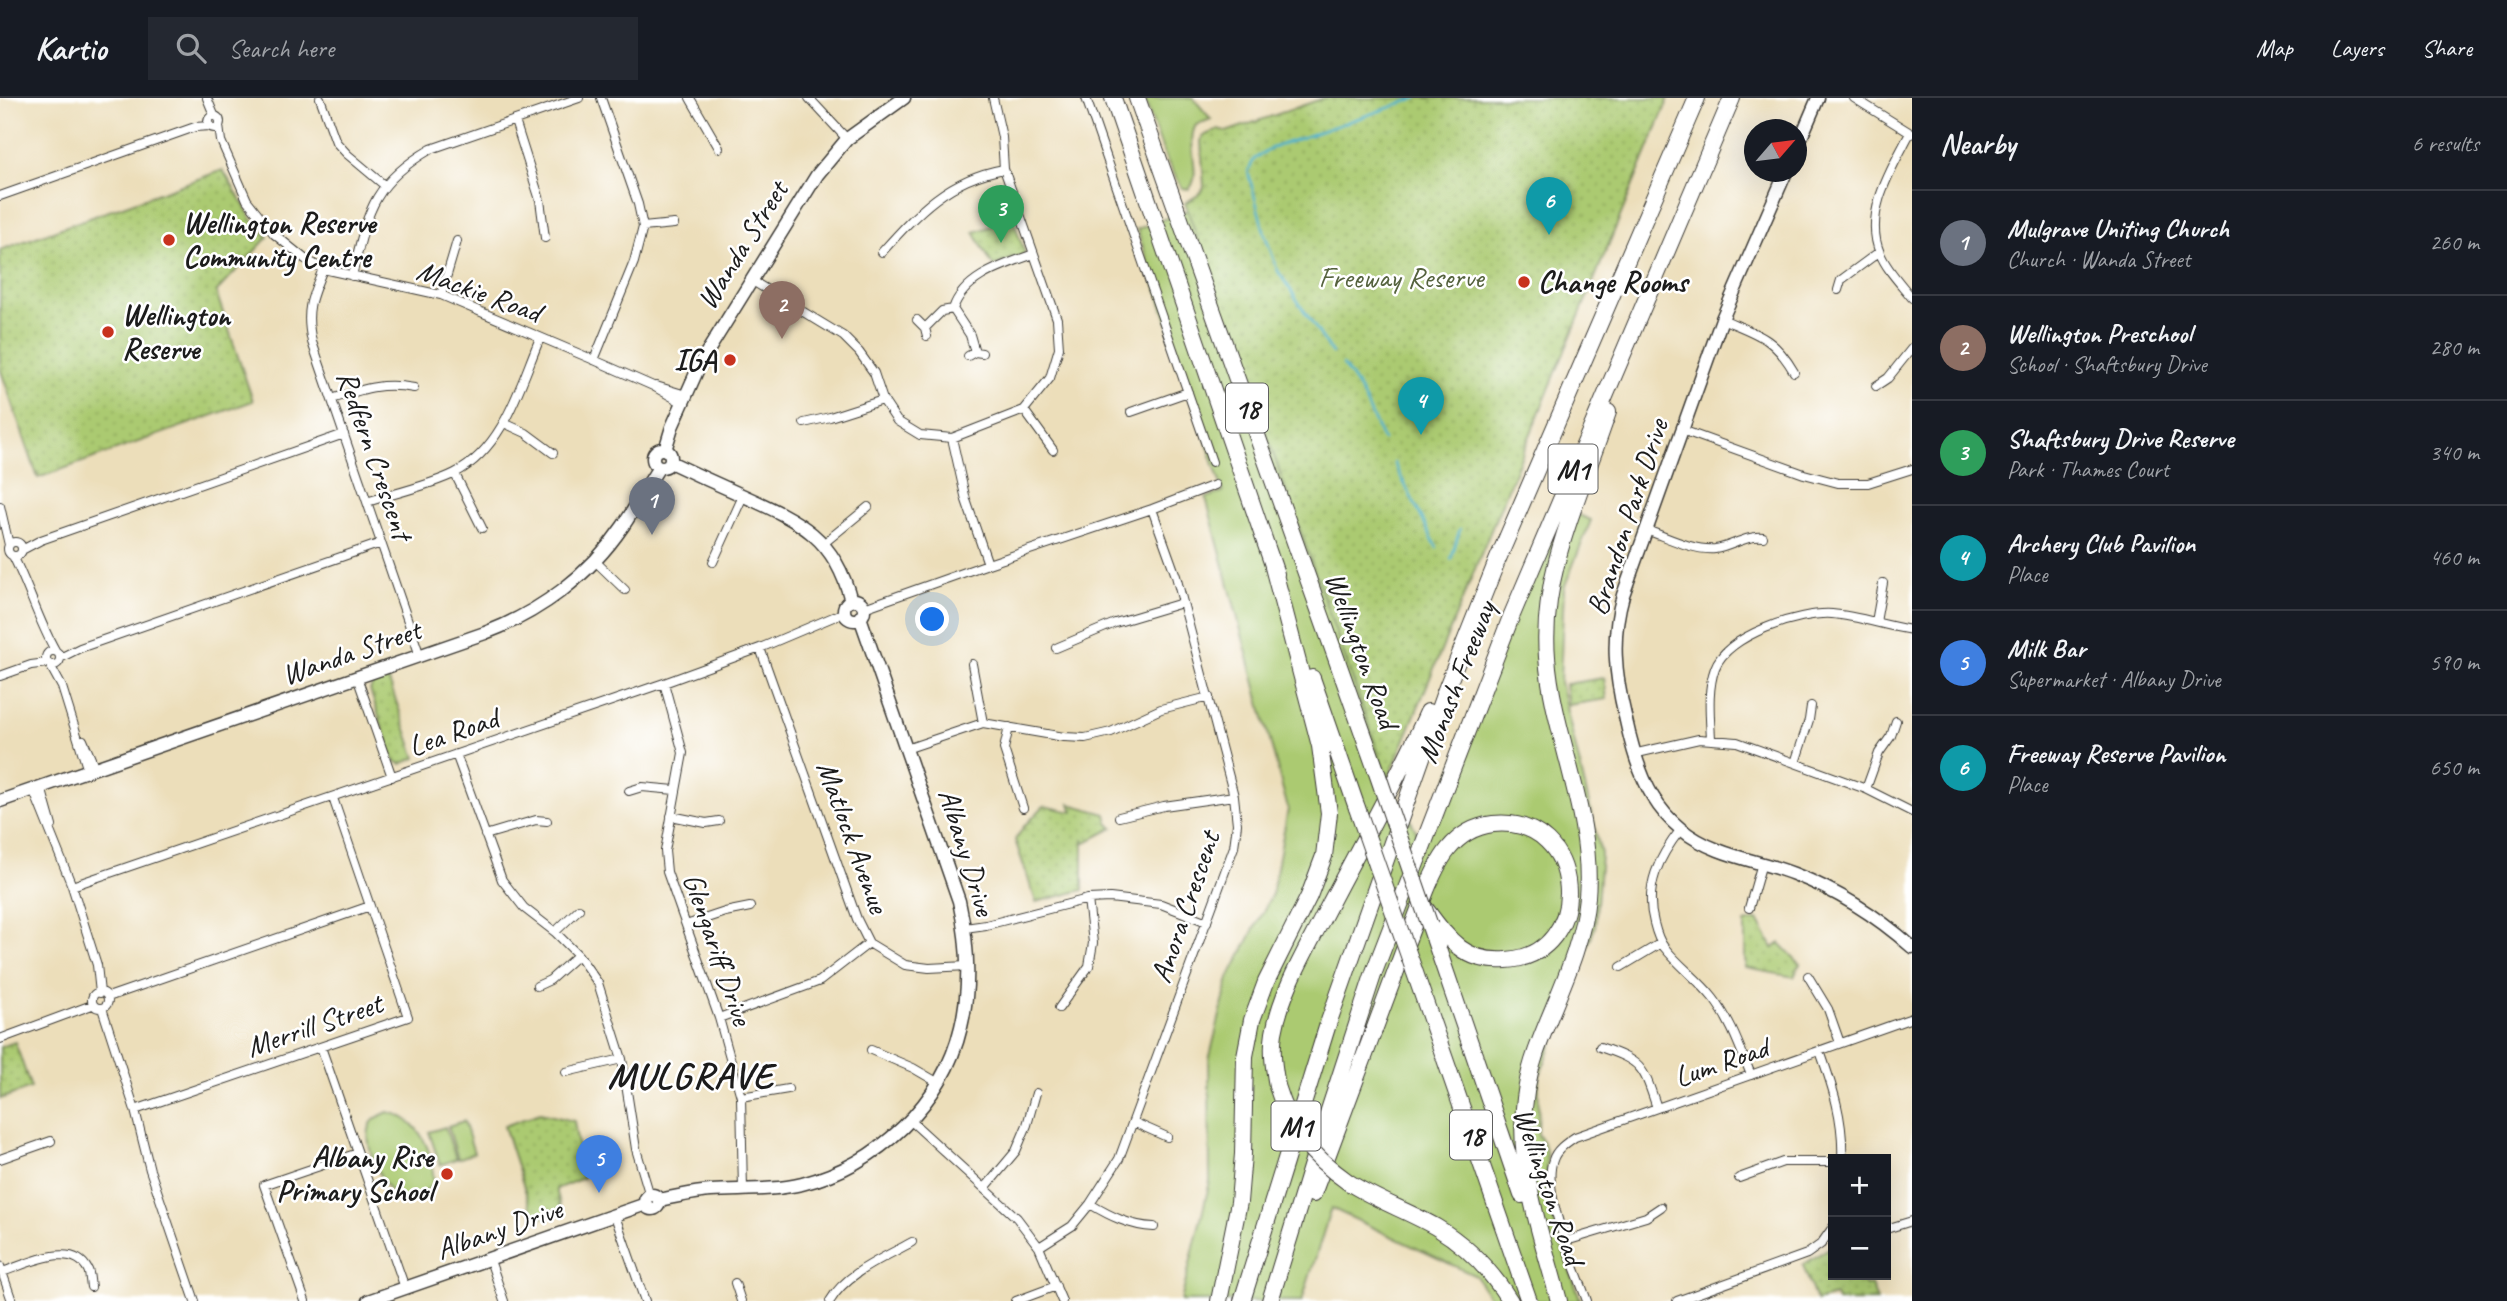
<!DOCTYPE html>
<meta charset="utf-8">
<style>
body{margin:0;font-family:Caveat,sans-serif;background:#242831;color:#f1f3f6}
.controls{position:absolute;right:21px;bottom:21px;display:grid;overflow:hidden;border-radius:0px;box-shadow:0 7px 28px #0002}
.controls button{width:63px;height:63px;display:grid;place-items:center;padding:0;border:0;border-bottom:2px solid #363941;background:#171b24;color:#f1f3f6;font:35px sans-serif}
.compass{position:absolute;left:1744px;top:21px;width:63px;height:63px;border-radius:50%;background:#171b24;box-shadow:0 7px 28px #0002;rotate:62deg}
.you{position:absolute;left:933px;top:522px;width:24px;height:24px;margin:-18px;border:5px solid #fff;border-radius:50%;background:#1a73e8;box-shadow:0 0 0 10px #1a73e833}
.badge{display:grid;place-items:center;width:46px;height:46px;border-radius:50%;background:#ea580c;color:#fff;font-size:23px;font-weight:700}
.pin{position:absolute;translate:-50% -58px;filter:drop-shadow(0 2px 4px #0008)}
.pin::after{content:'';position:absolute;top:37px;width:24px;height:21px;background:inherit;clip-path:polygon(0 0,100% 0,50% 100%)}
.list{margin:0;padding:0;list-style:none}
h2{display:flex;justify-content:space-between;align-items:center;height:91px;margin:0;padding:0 28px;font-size:30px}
h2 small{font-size:23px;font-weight:400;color:#9ea1a6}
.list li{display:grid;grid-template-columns:46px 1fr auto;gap:21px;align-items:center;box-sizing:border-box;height:105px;padding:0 28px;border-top:2px solid #363941}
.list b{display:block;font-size:26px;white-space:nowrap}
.list p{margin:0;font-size:23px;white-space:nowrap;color:#9ea1a6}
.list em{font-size:23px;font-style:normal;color:#9ea1a6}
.icon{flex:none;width:38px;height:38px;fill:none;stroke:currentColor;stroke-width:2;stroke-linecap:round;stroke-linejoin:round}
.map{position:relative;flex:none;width:1912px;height:1203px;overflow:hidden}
header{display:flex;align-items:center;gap:42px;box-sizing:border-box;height:98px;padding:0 35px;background:#171b24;border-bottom:2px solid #363941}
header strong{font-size:33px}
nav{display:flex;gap:38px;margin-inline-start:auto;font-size:24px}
.search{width:490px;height:63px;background:#242831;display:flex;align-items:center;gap:18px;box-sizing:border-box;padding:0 24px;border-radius:0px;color:#9ea1a6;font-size:26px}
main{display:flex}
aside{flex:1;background:#171b24}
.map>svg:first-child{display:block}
</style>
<header>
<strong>Kartio</strong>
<div class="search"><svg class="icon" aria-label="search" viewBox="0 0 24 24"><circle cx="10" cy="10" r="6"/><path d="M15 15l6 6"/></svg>Search here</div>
<nav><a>Map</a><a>Layers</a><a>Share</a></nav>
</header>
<main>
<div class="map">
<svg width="1912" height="1203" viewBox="0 0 1912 1203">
<defs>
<pattern id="park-dots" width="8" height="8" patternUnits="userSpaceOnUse" patternTransform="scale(1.75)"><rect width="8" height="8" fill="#abca71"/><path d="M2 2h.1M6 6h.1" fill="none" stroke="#93ad61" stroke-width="1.8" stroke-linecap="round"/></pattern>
</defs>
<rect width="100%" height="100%" fill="#fff"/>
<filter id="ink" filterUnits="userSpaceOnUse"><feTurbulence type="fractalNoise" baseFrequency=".0143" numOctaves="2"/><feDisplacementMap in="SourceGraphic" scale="14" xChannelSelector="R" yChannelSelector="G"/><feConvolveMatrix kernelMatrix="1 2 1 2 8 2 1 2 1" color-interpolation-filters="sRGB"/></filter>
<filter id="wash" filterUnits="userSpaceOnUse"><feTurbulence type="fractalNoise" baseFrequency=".00686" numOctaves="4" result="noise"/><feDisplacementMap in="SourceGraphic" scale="28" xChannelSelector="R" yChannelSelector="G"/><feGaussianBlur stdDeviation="1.57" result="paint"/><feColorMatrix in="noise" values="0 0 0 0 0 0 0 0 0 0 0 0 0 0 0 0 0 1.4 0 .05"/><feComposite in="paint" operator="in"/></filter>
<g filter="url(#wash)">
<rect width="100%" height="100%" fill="#ecdeba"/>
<path fill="#abca71" stroke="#647346" stroke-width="2" d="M1144,0h49l18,21 -15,6c-11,18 7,51 -7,64l-7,-1 -16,-29z
M1188,112l200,570 35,63 134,-337 34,14 -27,68 -4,94 41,172 -6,73 -56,151 -1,57c14,16 6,32 9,52 6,39 20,76 34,114h-89l-16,-25 -145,-68 -29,93h-121l29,-120 -1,-121 20,-82 43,-84 16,-85 -82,-311 17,-6 -86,-263z
M388,1014c32,6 47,42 45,72 -24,26 -40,18 -54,-11 -6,-12 -13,-29 -10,-43 1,-10 10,-14 19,-18z
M464,1023l10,32 -16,6 -10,-33z
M445,1029l11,32 -16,6 -11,-33z"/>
<path fill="url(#park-dots)" stroke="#647346" stroke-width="2" d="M1324,0h345l-281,682 -203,-577 13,-8 6,-8 -3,-46 2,-5 16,-7 7,3z
M223,72l30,51 15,16 -52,55 37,109 -215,77 -38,-110v-118z
M1013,121l12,35 -32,12 -19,-34z
M388,580l28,80 -15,6 -7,-3 -24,-71 3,-7z
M1604,580l3,21 -39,6 -3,-21z
M1070,706l36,10 2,9 5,5 -27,14 -3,-2v50l-47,12 -21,-62 10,-15 19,-19 29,6z
M1758,822l15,28 7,-5 20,21 -6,13 -49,-9v-45z
M15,944l16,46 -31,11v-52z
M540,1015l34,8 9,57 -27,11 5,19 -26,13 -31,-95z
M1829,1150l4,5v22h21l12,11 5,-1 6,16h-40l-2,-5 -19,5 -13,-36z"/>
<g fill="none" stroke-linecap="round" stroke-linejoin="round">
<path stroke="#4eb2cd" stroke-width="2.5" d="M1332,255l-54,-82 -13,-36 -17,-63 6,-13 15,-10 148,-51
M1343,267l17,25 23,50
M1394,365l43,85
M1451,461l9,-30"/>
</g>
</g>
<g filter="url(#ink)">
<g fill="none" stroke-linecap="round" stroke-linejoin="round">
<g stroke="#3b3934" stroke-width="10">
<path id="street" d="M207,0l7,17
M320,0l16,44 11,12 37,31
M690,0l29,50
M809,0l38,41
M1086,0l126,364
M1854,0l58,36
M208 24a6 6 0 1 1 12 0a6 6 0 1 1-12 0Z
M515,23l25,79 5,38
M219,28l2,15 26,59 27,34 31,25 18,10 118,26 153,65 59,26 30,17
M1910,35c-18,35 -47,80 -30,120 6,16 21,31 32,45
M0,98l195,-69 15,-1
M643,129l31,-3
M882,154c36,-40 66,-73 122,-83
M323,171c-12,29 -18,42 -11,73l108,314
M352,178c16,-64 19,-92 79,-127l148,-51
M751,182l92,56 16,16 15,21 9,27 14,21 23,14 32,3 72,-28 26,-32 9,-30 -2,-29 -53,-150 -2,-32 -9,-39
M1838,192l3,-10 38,-28
M441,197l16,-54
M953,211l17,26 5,17
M1722,221c35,15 52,18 72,53
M917,222l8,8 2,8
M925,230l17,-17 11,-2c11,-33 51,-44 81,-55
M968,258l7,-4 7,1
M594,262l40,-98 9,-35 -5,-23 -37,-106
M656,288l30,9
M1876,288l12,-8 24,-30
M332,301c31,-10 49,-17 82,-11
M1024,312l29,40
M1131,314l57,-20
M504,325l22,10 27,20
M804,325l26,-6 53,-17
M1682,332l122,44 34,9h30l44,-14
M952,340l14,62 22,64
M455,376l27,54
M367,404c25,-8 65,-17 88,-29 49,-25 65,-88 85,-135
M0,408l9,39
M1646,432c21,7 47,21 69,19 16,-2 31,-14 48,-12
M8 451a7 7 0 1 1 14 0a7 7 0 1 1-14 0Z
M823,446l45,-37
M22,452l19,-10 303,-106
M13,458c16,31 25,64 42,94
M595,463l30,29
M713,464l30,-66
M864,510l124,-44 164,-55 63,-24
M1876,524l7,-39
M760,550l97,271 12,24 36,22 24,3 38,-2
M1056,550l59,-25 67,-20
M46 560a7 7 0 1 1 14 0a7 7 0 1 1-14 0Z
M60,560l20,-10 301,-105
M972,566l11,59
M50,567l12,22 26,84
M0,578l31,-11 16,-2
M357,579l35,100
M664,585l19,70 -18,98 2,21 52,146 22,79 2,93
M1009,629l-5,22 19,59
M1711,641c-1,-23 -4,-49 4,-71 12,-33 84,-56 117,-54 27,2 53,12 80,16
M83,642l12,28
M906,651l77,-26 81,14 21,1 26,-6 50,-23 48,-12
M456,656l46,126 22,28 31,24 23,23 20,28 24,76 14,90 14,47
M1633,656l66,-15 38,3 129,47 46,23
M1795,665l14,-43 2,-14
M41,689l11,39
M33,691l39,97 25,79 3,28
M1866,691l13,-36 12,-17 5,-15
M629,693l13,-4 33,3
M671,718l35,7 13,-2
M1119,719l45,-11 70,-10
M1681,731c-22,28 -37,57 -27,94 2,8 5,18 10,24 15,19 34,32 49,51 18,23 27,50 38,77
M485,737l51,-15 11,1
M72,788l592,-203 96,-35 85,-36
M1749,810l13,-45
M686,827l39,-13 25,-5
M965,830l21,-3 102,-26 22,-1 51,6 46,18
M555,834l24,-23
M1621,869l40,-24
M1808,878l20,33 12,34
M537,888l13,-6 28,-25
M92 902a8 8 0 1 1 16 0a8 8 0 1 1-16 0Z
M108,899l262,-91
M102,910l33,102 15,60 45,131
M1059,910l30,-42 4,-23 -5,-44
M719,920l101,-37 49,-38
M0,941l92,-34
M321,949l84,241
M1600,949c43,15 43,19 57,61
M871,952l42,18 24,14
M1820,953c13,37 24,69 22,108
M566,974l56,-13
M741,999l47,-8
M135,1012l273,-93 -75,-219
M910,1022l107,98 22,29 23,54
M1133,1024l34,15
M0,1061l51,-18
M1739,1080l44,-16h50
M985,1090l31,-37 11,-26 9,-32
M1090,1106c20,12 40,22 64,23
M615,1118l30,85
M1886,1131l26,-8
M1566,1143l80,-24 15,-10
M1039,1149l33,-21 18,-22 29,-45 115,-312 3,-23 -3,-28 -58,-220 -24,-67
M490,1162l14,41
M0,1168l12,35
M2,1174c23,-7 71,-33 86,-2 2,4 2,12 3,17
M735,1185l6,18
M305,1203l-41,-116 94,-32
M830,1203c17,-29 54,-43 82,-59
M1016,1203l40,-15
M1587,1203c-11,-32 -46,-109 -34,-141 3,-10 13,-17 22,-23l337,-119
M1677,1203l130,-47 14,-10 12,-17"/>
</g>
<g stroke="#3b3934" stroke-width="15">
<path id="secondary" d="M1797,49l21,-49
M1786,74l-64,147 -99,276c-12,42 -8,79 2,121 13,60 30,110 93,134 25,10 51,14 76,24 44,17 83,42 118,73
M653 360a9 9 0 1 1 18 0a9 9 0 1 1-18 0Z
M665,352l7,-23 29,-65 116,-187 30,-36 57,-41
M670,364c25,12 49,23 74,34 55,25 91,41 107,105
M844 512a10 10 0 1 1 20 0a10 10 0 1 1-20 0Z
M0,703l485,-168c55,-21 104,-57 138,-107 13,-19 23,-39 36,-59
M645 1104a7 7 0 1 1 14 0a7 7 0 1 1-14 0Z
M659,1102c17,-3 35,-8 52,-9 30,-2 61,0 91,-7 75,-19 141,-80 159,-157 10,-41 7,-85 -2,-126l-99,-284
M368,1203l278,-97"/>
</g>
<g stroke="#3b3934" stroke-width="18">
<path id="highway" d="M1113,0l163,476
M1137,0l239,672
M1312,580l45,130
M1430,828l92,269
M1414,872l115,331
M1277,988c-3,-17 -6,-35 -3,-53 7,-40 29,-77 47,-112 36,-70 75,-138 107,-209
M1348,1084c28,18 60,29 88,45 30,18 56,45 74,74
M1313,1096l111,-298c13,-34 29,-67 69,-72 94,-9 101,132 13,136 -16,1 -33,-2 -46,-12 -14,-11 -24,-25 -35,-40
M1219,1203l20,-99 4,-48 2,-98 7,-36 14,-38 43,-86 15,-40 5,-43 -9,-67 -47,-179
M1242,1203l86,-277 117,-332 52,-131 200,-463
M1270,1203l49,-160 55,-169 27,-70 110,-285 221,-519
M1559,1203c-22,-83 -54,-163 -23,-249 18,-51 46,-100 51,-155 7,-82 -34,-160 -40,-240 -7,-85 35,-166 61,-245"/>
</g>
<use href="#street" stroke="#fff" stroke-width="8"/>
<use href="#secondary" stroke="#fff" stroke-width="12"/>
<use href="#highway" stroke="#fff" stroke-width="16"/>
<g stroke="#3b3934" stroke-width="18" stroke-linecap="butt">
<path id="highway-bridge" d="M1376,672l54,156
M1357,710l57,162
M1277,988c14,45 33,69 71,96"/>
</g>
<use href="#highway-bridge" stroke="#fff" stroke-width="16"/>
</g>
</g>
<g fill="#c8321e" stroke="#fff" stroke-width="2.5">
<circle cx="169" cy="142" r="7"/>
<circle cx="1524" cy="184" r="7"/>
<circle cx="108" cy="234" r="7"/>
<circle cx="730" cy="262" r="7"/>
<circle cx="447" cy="1076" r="7"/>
</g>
<g text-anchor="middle" stroke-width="5" stroke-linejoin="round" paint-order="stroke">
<g fill="#fff" stroke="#606060" stroke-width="2">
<rect x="1226" y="285.5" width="42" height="49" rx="5"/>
<rect x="1548.5" y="346.5" width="49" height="49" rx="5"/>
<rect x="1271.5" y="1003.5" width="49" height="49" rx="5"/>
<rect x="1450" y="1012.5" width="42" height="49" rx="5"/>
</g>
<g font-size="28" font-weight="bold" fill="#1c1c1c">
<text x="1247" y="320">18</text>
<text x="1573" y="381">M1</text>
<text x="1296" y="1038">M1</text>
<text x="1471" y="1047">18</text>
</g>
<g font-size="30" font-weight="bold" fill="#1c1c1c" stroke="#fff" text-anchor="start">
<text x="183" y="135">Wellington Reserve<tspan x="183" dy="34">Community Centre</tspan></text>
<text x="1538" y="194">Change Rooms</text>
<text x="122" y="227">Wellington<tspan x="122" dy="34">Reserve</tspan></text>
<text x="716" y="272" text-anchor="end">IGA</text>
<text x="433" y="1069" text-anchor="end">Albany Rise<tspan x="433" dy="34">Primary School</tspan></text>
</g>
<g font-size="30" fill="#1c1c1c" stroke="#fff">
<text transform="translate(742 147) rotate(-58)" y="10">Wanda Street</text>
<text transform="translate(479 193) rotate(20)" y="10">Mackie Road</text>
<text transform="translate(375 357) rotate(71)" y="10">Redfern Crescent</text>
<text transform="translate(1627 419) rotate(-72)" y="10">Brandon Park Drive</text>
<text transform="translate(1362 552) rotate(70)" y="10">Wellington Road</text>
<text transform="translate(351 554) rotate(-19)" y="10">Wanda Street</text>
<text transform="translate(1456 584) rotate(-69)" y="10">Monash Freeway</text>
<text transform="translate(453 634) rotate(-19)" y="10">Lea Road</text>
<text transform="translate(853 739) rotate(70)" y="10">Matlock Avenue</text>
<text transform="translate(967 754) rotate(73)" y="10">Albany Drive</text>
<text transform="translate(1185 809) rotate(-71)" y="10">Anora Crescent</text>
<text transform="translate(718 851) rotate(71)" y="10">Glengariff Drive</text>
<text transform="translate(314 927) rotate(-19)" y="10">Merrill Street</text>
<text transform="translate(1721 964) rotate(-19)" y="10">Lum Road</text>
<text transform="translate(1549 1088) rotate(71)" y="10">Wellington Road</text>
<text transform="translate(499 1131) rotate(-19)" y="10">Albany Drive</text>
</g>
<g font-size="30" fill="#55623e" stroke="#fff">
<text x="1401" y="189">Freeway Reserve</text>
</g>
<g font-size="37" font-weight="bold" letter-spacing="2" fill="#1c1c1c" stroke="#fff">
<text x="691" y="990">MULGRAVE</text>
</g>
</g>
</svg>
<div class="controls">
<button>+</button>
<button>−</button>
</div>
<svg class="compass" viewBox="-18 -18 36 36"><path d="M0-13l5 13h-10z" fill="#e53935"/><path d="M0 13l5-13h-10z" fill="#9ea1a6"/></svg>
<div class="you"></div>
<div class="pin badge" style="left:652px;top:437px;background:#6b7280">1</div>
<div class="pin badge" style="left:782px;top:241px;background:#8d6e63">2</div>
<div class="pin badge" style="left:1001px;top:145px;background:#2e9e5b">3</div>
<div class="pin badge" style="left:1421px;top:337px;background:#0f9aa8">4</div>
<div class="pin badge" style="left:599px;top:1095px;background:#3f7fe0">5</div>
<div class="pin badge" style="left:1549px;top:137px;background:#0f9aa8">6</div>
</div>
<aside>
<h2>Nearby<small>6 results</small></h2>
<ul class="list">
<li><span class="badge" style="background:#6b7280">1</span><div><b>Mulgrave Uniting Church</b><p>Church · Wanda Street</p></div><em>260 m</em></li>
<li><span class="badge" style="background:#8d6e63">2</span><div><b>Wellington Preschool</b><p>School · Shaftsbury Drive</p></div><em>280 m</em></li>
<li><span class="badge" style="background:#2e9e5b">3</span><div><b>Shaftsbury Drive Reserve</b><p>Park · Thames Court</p></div><em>340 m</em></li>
<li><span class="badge" style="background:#0f9aa8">4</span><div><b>Archery Club Pavilion</b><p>Place</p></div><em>460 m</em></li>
<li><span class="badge" style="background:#3f7fe0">5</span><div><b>Milk Bar</b><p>Supermarket · Albany Drive</p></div><em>590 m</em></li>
<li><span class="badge" style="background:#0f9aa8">6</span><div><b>Freeway Reserve Pavilion</b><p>Place</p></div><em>650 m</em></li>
</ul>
</aside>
</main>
